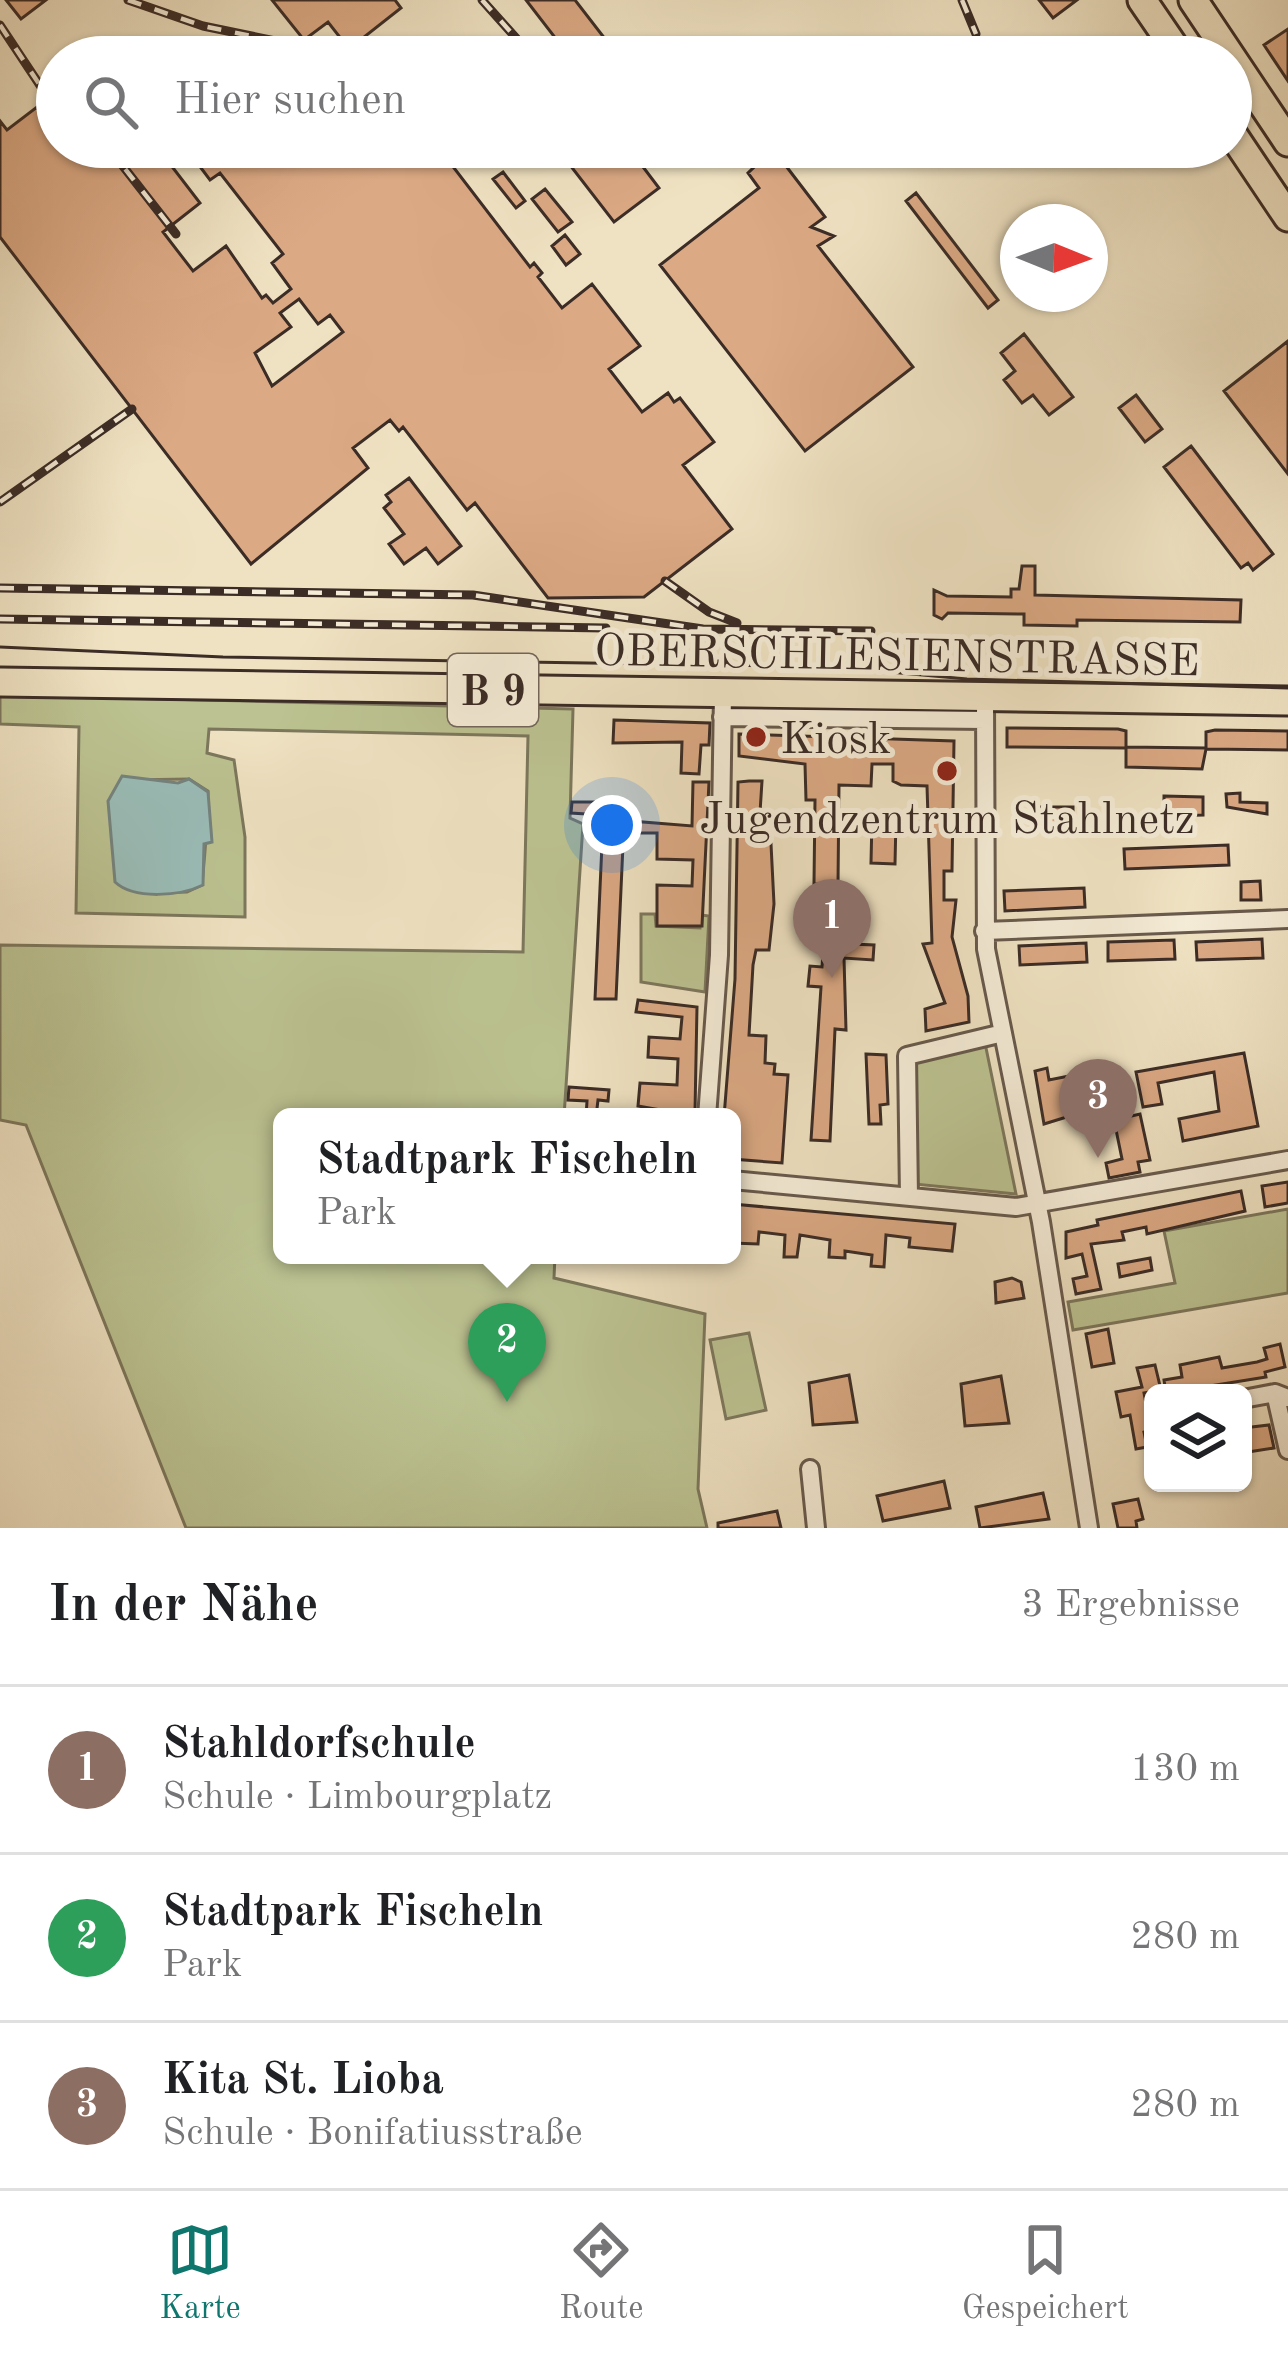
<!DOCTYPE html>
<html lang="de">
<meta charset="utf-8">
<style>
body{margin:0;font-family:"Old Standard TT",serif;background:#f6f6f6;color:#202124}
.controls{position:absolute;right:36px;bottom:36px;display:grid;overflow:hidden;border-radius:18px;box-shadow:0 3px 9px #0004}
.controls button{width:108px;height:108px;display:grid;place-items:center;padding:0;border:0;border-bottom:3px solid #e0e0e0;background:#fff;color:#202124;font:60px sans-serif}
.compass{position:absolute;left:1000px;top:204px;width:108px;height:108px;border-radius:50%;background:#fff;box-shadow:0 3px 9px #0004;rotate:91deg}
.you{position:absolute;left:612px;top:825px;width:42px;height:42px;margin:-30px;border:9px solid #fff;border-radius:50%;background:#1a73e8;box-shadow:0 0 0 18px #1a73e833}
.badge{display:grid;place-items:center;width:78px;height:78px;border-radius:50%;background:#0f766e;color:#fff;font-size:39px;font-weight:700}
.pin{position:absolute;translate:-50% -99px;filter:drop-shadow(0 3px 6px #0008)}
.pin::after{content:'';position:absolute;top:63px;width:42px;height:36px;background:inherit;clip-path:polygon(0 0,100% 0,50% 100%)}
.popup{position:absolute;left:273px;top:1108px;width:468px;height:156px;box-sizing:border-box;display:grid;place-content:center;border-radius:18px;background:#fff;filter:drop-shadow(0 3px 9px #0005);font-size:39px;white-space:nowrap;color:#757577}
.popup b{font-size:45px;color:#202124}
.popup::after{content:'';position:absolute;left:50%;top:100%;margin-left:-24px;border:24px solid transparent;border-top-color:#fff}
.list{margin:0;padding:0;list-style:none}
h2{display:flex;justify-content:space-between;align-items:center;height:156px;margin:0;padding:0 48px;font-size:51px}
h2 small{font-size:39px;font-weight:400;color:#757577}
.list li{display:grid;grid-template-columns:78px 1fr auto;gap:36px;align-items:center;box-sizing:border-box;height:168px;padding:0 48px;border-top:3px solid #e0e0e0}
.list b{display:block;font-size:45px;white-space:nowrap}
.list p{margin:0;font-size:39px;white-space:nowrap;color:#757577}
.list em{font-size:39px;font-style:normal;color:#757577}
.icon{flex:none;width:66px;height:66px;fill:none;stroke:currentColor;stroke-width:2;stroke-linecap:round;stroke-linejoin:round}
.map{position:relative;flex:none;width:1288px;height:1528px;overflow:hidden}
.search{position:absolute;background:#fff;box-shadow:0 3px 9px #0004;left:36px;right:36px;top:36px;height:132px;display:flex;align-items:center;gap:30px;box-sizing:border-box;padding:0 42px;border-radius:66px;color:#757577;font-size:45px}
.sheet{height:660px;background:#fff}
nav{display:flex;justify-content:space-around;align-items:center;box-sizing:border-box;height:168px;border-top:3px solid #e0e0e0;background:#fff;font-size:33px;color:#757577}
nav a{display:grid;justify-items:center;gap:6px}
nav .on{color:#0f766e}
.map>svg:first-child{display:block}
</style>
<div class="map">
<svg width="1288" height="1528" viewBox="0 0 1288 1528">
<rect width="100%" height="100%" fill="#efe2c2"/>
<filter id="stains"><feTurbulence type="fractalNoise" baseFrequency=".00167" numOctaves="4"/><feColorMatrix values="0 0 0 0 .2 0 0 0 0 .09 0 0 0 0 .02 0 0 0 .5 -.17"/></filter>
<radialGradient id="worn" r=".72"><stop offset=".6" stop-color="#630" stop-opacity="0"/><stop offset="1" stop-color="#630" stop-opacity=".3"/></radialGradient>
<path fill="#bcc291" stroke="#7c775c" stroke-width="3" fill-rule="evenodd" d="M0,695l573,14 -3,109 13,6 -19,293h-282v138h273l-1,23 151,36 -7,175 9,39h-521l-160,-403 -26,-5v-175l523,7 5,-216 -319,-7 -2,24 27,7 11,77v80l-169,-4 3,-186 -79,-3zM189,779l19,12c0,34 -3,60 -6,94l-15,7 -36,1 -21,-113z
M641,914h14l1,12 44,2 1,-13 8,1 -4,76 -64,-10z
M985,1043l31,151 -102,-10 -2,-125z
M1288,1209v84l-215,37 -5,-28 107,-19 -11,-52z
M749,1333l17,77 -40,9 -16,-79z"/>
<path fill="#9abdb8" stroke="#74837e" stroke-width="3" d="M122,776l56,7 11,-4 19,13 4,50 -8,2 -1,41c-22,11 -69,15 -88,-3l-7,-81z"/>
<path fill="#dba984" stroke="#3b2c26" stroke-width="3" fill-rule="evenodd" d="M6,0h40l-25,19z
M272,0h123l6,8 -52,41 -21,-27 -24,18z
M526,0h49l34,44 -17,13h-22z
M1039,0h38l-24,18z
M1288,29v52l-24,-36z
M57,106v41h100l43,56 -37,29 30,39 33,-25 36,52 4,-3 7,8 18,-14 -19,-26 11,-9 -63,-81 -10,7 -21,-28 7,-5h242l92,120 4,-4 8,10 -4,4 24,31 30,-24 48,62 -31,23 33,43 26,-19 6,9 6,-4 34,44 -31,23 49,64 -88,68 -96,1 -73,-95 -8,7 -64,-83 -4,4 -9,-11 -37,28 15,20 -117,96 -251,-327v-116l7,9 30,-23 7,9zM299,299l19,25 12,-9 13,17 -71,54 -17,-33 36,-26 -11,-14z
M556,147h72l31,41 -45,34z
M773,149l52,68 -14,10 23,9 -16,10 95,121 -108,84 -145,-186 99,-77 -11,-15z
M503,172l22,29 -9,7 -23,-29z
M545,189l27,33 -14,10 -26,-33z
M916,193l82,107 -10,8 -82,-107z
M565,235l15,19 -14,11 -14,-19z
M1024,334l49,63 -24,18 -16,-20 -11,8 -18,-23 11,-9 -14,-18z
M1288,341v133l-64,-83z
M1136,395l26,34 -17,13 -26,-34z
M1191,446l82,108 -20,16 -5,-7 -7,5 -77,-101z
M409,478l52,68 -23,18 -12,-16 -22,16 -15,-20 15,-10 -20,-26 7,-6 -5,-7z
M1022,566h13v29l206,5 -1,22 -163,-2v6l-53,-1v-11l-76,-1 -6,6 -8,-4v-25l13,6 64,1v-8h8z
M614,720l96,3 -1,22h-8l-2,29 -18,-1 1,-31 -69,1z
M1007,728l111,1 8,2v16l80,1v-16l9,-2 73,1v19l-82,-1 -4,20 -76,-2v-19l-119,-1z
M739,734l215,7 -2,130h-8v29h12l-4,37 16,59 1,26 -43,9 -1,-22 20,-6 -22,-59 9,-1 -5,-157 -26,-1 -8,-4v-17h-21l-1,22 -32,-1 -1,99h-24l1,-84h-9l-1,-36 -66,-8z
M749,781h13l-4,63h13l3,60 -5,46h-13l-3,15 -4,70 17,1 -1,27 10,1 -1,10 14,1 -6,88 -50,-4v-42h-8l11,-138 3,-197z
M693,782h16l-7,144h-45v-41l35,1 1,-26 -36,-1v-26h-27v-12l62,5z
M1240,793v9l27,1v11l-40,-7 -1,-13z
M1164,796l39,1v18l-39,1z
M572,802h30v13l-31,-2z
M1034,807h39v23l-40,-1z
M872,819h24l-1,45 -24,-1z
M602,844l21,1 -7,154h-21z
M1228,845l1,20 -104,4 -1,-20z
M1260,881l1,19h-20v-18z
M1084,888l1,19 -80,4 -1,-20z
M839,912l15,1 -2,31 22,1 -1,15 -29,-2 2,72 -11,-1 -5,112 -19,-1 10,-153 -13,-1 2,-20 12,1 2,-27 13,1z
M1262,939l1,19 -66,2 -1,-18z
M1174,940l1,19 -67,2v-19z
M1086,943l1,19 -67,3 -1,-19z
M638,1000l59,7 -2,104 -6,4 -51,-9 2,-23 37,2 1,-26 -30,-2 1,-20 31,2 2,-22 -46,-5z
M1244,1053l14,73 -75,15 -4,-22 40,-8 -5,-39 -56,11 4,21 -19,3 -7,-35z
M866,1054l20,1 2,49 -8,1 1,19h-12z
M1047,1068l2,12 40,-8 7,36 -52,16 -9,-53z
M569,1087l40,3 -1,11 -10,-1 -2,17h-10l1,-16 -19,-1z
M1140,1114l10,46 -12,2 2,10 -31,6 -3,-15 16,-4 -8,-39z
M1288,1182v21l-23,4 -3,-21z
M1241,1191l4,20 -98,23 -1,-7 -24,5 2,8 -33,4 10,45 -25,5 -3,-15 14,-3 -5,-22 -16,4v-26l32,-7 -1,-5z
M732,1204l223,20 -3,27 -43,-4 1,-9 -24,-3 -2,32 -13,-1 1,-11 -27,-4v7l-16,-1 1,-17 -30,-5 -3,22h-13l1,-22 -26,-3 -1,12 -26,-1z
M1150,1258l2,12 -32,7 -2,-13z
M1012,1278l9,4 3,16 -28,5 -1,-21z
M1108,1329l6,34 -22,4 -6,-33z
M1280,1344l5,23 -20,5 1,5 -100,16 -2,-13 18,-3 -2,-12 39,-8 3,11 35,-6 10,-3 -3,-11z
M1155,1365l6,25 -17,3 7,37 -7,2 3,15 -11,2 -6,-34 -9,2 -5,-25 26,-5 -5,-19z
M849,1375l8,47 -44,3 -4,-42z
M1001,1376l8,47 -44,3 -4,-42z
M1269,1425l5,23 -26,4 -5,-24z
M944,1481l6,27 -67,13 -6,-25z
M1043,1493l6,26 -69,9 -4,-21z
M1138,1499l5,20 -7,2 1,7h-19l-5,-24z
M777,1511l4,17h-63v-5z"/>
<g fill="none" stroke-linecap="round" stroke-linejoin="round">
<g stroke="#685a4d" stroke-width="22">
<path id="minor" d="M985,697l1,252 55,273 48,306
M722,717l263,3
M984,931l304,-12
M707,1117l12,-162 4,-262
M732,1180l284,27 272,-47
M909,1197l-2,-141 96,-23
M1275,1393l13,57
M1243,1399l32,-6 13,5
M810,1469l6,59"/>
</g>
<g stroke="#3b2c26" stroke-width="33">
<path id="primary" d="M1142,0l39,57
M1193,0l95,142
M1231,132l57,85
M0,682l1288,19"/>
</g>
<use href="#minor" stroke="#f5ecd7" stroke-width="16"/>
<use href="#primary" stroke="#efe2c2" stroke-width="27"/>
<path stroke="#3b2c26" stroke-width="3" d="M0,647l223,10 611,10 133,12 321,9"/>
<g stroke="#3b2c26" stroke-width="9">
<path id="rail" d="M128,0l75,26 145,30
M482,0l51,57
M962,0l14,34
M0,25l55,83
M108,147l68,87
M0,502l132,-93
M665,581l44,31 28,11
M0,588l473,7 230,34 168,2
M0,619l606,9"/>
</g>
<use href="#rail" stroke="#f5ecd7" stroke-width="4.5" stroke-dasharray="14" stroke-linecap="butt"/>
</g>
<g fill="#8f2418" stroke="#f5ecd7" stroke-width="4.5">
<circle cx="756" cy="737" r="12"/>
<circle cx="947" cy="771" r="12"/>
</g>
<g text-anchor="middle" stroke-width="10" stroke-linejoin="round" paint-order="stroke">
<rect fill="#f5ecd7" stroke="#73665b" stroke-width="3" x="448" y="654" width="90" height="72" rx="9"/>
<g font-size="42" font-weight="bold" fill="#3b2c26">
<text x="493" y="705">B 9</text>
</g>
<g font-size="45" fill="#3b2c26" stroke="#f5ecd7">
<text transform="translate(897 654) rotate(1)" y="16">OBERSCHLESIENSTRASSE</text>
</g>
<g font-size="45" fill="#3b2c26" stroke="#f5ecd7" text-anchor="start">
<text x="780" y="753">Kiosk</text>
<text x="947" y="833" text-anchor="middle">Jugendzentrum Stahlnetz</text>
</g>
</g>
<rect width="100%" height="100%" filter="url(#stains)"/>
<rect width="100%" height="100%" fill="url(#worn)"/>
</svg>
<div class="controls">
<button><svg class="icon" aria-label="layers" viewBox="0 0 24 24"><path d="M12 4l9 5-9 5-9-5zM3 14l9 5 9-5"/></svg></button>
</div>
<svg class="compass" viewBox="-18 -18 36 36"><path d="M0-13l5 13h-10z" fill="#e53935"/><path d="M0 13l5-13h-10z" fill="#757577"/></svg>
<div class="you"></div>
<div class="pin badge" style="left:832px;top:978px;background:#8d6e63">1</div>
<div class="pin badge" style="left:507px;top:1402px;background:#2e9e5b">2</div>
<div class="popup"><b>Stadtpark Fischeln</b>Park</div>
<div class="pin badge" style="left:1098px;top:1158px;background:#8d6e63">3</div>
<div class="search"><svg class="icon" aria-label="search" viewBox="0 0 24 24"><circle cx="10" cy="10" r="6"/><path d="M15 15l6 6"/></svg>Hier suchen</div>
</div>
<section class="sheet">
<h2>In der Nähe<small>3 Ergebnisse</small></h2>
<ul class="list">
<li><span class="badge" style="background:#8d6e63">1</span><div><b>Stahldorfschule</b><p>Schule · Limbourgplatz</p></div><em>130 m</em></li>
<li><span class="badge" style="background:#2e9e5b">2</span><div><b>Stadtpark Fischeln</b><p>Park</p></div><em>280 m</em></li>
<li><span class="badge" style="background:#8d6e63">3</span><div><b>Kita St. Lioba</b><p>Schule · Bonifatiusstraße</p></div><em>280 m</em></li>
</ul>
</section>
<nav>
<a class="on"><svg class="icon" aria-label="map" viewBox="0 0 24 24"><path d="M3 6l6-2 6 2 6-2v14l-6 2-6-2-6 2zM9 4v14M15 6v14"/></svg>Karte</a>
<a><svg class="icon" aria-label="directions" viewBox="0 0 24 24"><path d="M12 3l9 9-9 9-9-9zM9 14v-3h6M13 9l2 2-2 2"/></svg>Route</a>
<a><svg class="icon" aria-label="saved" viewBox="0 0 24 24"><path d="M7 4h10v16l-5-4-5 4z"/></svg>Gespeichert</a>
</nav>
